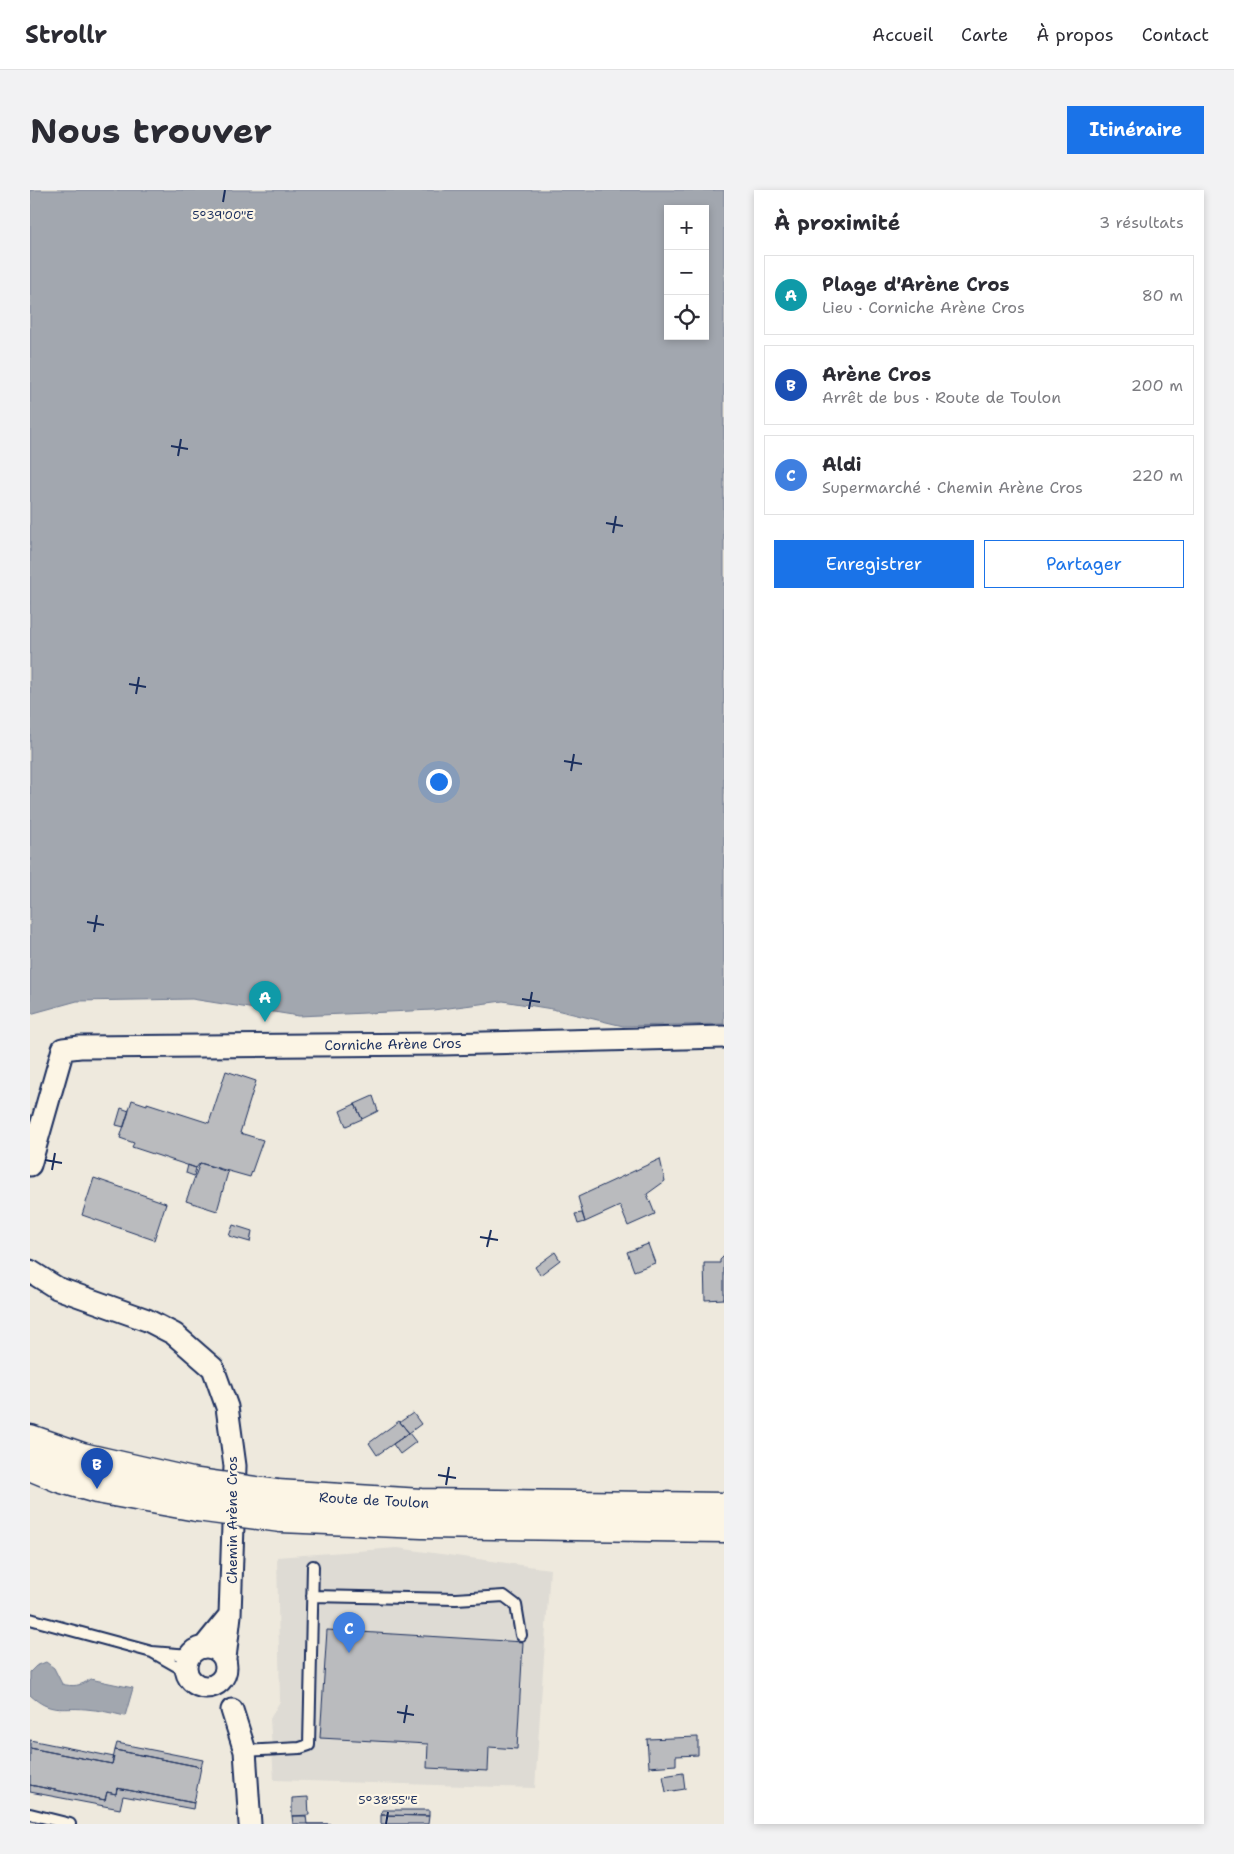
<!DOCTYPE html>
<html lang="fr">
<meta charset="utf-8">
<style>
body{margin:0;font-family:"Shantell Sans",sans-serif;background:#f2f2f3;color:#2b2b33}
.controls{position:absolute;right:15px;top:15px;display:grid;overflow:hidden;border-radius:0px;box-shadow:0 2px 8px #0003}
.controls button{width:45px;height:45px;display:grid;place-items:center;padding:0;border:0;border-bottom:1px solid #e1e1e2;background:#fff;color:#2b2b33;font:25px sans-serif}
.you{position:absolute;left:408px;top:591px;width:18px;height:18px;margin:-12px;border:4px solid #fff;border-radius:50%;background:#1a73e8;box-shadow:0 0 0 8px #1a73e833}
.badge{display:grid;place-items:center;width:32px;height:32px;border-radius:50%;background:#1a73e8;color:#fff;font-size:16px;font-weight:700}
.pin{position:absolute;translate:-50% -41px;filter:drop-shadow(0 1px 2px #0008)}
.pin::after{content:'';position:absolute;top:26px;width:18px;height:15px;background:inherit;clip-path:polygon(0 0,100% 0,50% 100%)}
.list{margin:0;padding:0;list-style:none}
h2{display:flex;justify-content:space-between;align-items:center;height:65px;margin:0;padding:0 20px;font-size:21px}
h2 small{font-size:16px;font-weight:400;color:#7c7c81}
.list li{display:grid;grid-template-columns:32px 1fr auto;gap:15px;align-items:center;box-sizing:border-box;height:80px;margin:0 10px 10px;padding:0 10px;border:1px solid #e1e1e2;border-radius:0px}
.list b{display:block;font-size:19px;white-space:nowrap}
.list p{margin:0;font-size:16px;white-space:nowrap;color:#7c7c81}
.list em{font-size:16px;font-style:normal;color:#7c7c81}
.actions{display:flex;gap:10px;padding:15px 20px}
.actions a{flex:1;padding:11px 0;border:1px solid #1a73e8;border-radius:0px;text-align:center;font-size:18px;color:#1a73e8}
.actions .main{background:#1a73e8;color:#fff}
.icon{flex:none;width:28px;height:28px;fill:none;stroke:currentColor;stroke-width:2;stroke-linecap:round;stroke-linejoin:round}
.map{position:relative;flex:none;width:694px;height:1634px;overflow:hidden;border-radius:0px}
header{display:flex;align-items:center;gap:30px;box-sizing:border-box;height:70px;padding:0 25px;background:#fff;border-bottom:1px solid #e1e1e2}
header strong{font-size:24px}
nav{display:flex;gap:28px;margin-inline-start:auto;font-size:18px}
.intro{display:flex;align-items:center;justify-content:space-between;box-sizing:border-box;height:120px;padding:0 30px}
h1{margin:0;font-size:35px}
.button{padding:12px 22px;border-radius:0px;background:#1a73e8;color:#fff;font-size:18px;font-weight:700}
main{display:flex;gap:30px;padding:0 30px}
aside{flex:1;background:#fff;border-radius:0px;box-shadow:0 2px 8px #0003}
.map>svg:first-child{display:block}
</style>
<header>
<strong>Strollr</strong>
<nav><a>Accueil</a><a>Carte</a><a>À propos</a><a>Contact</a></nav>
</header>
<div class="intro"><h1>Nous trouver</h1><a class="button">Itinéraire</a></div>
<main>
<div class="map">
<svg width="694" height="1634" viewBox="0 0 694 1634">
<rect width="100%" height="100%" fill="#eee9dd"/>
<filter id="ink" filterUnits="userSpaceOnUse"><feTurbulence type="fractalNoise" baseFrequency=".02" numOctaves="2"/><feDisplacementMap in="SourceGraphic" scale="10" xChannelSelector="R" yChannelSelector="G"/><feConvolveMatrix kernelMatrix="1 2 1 2 8 2 1 2 1" color-interpolation-filters="sRGB"/></filter>
<g filter="url(#ink)">
<path fill="#dedbd4" d="M367,1358l153,21 -15,219 -261,-8 -4,-61 10,-18 -3,-144z"/>
<path fill="#a2a7af" stroke="#6c778f" fill-rule="evenodd" d="M0,0h694v834l-101,2 -71,-17 -49,-8 -70,9 -134,6 -107,-17 -115,2 -47,13zM638,19h37v127h-37z
M16,1472l8,6 8,16c10,3 20,2 28,-5l43,9 -8,28c-13,-3 -26,-6 -39,-7 -26,-2 -35,5 -56,-14v-23l6,-6z"/>
<path fill="#babbbe" stroke="#1b2f5e" d="M196,881l30,10 -16,52 23,7 -13,37 -50,-14 -4,5 -64,-21 2,-4 -14,-5 12,-38 15,5v-2l62,20z
M343,906l5,15 -16,8 -7,-15z
M325,914l7,15 -16,7 -6,-15z
M91,918l8,3 -5,16 -8,-2z
M630,969l5,22 -18,13 8,20 -27,12 -8,-20 -35,16 -7,-25z
M170,973l28,9 -11,39 -31,-10z
M158,975l8,3 -2,8 -8,-3z
M64,988l72,25 -12,37 -72,-25z
M552,1023l3,9 -7,2 -3,-10z
M203,1035l19,6 -2,11 -21,-6z
M618,1054l7,19 -21,8 -7,-19z
M525,1062l5,8 -20,15 -5,-8z
M694,1066v43l-19,1 -1,-37h16v-3z
M383,1223l8,11 -12,9 -9,-11z
M369,1231l10,12 -32,22 -8,-12z
M379,1243l7,9 -16,12 -7,-10z
M297,1440l196,12 -6,107 -28,-2 -1,24 -61,-3 1,-24 -108,-6z
M668,1547v18l-22,1v9l-27,2 -2,-28z
M0,1550l84,17 -2,7 -82,-16z
M87,1553l86,17 -2,7 -86,-17z
M0,1558l82,16 3,-14 86,17 -7,36 -77,-15 -1,6 -9,-2 -2,8 -75,-15z
M653,1583l2,16 -19,3 -3,-16z
M0,1595l75,15 2,-8 9,2 1,-6 77,15 -1,6 -70,-13 -3,13 -90,-17z
M278,1607l1,18 -17,1v-18z
M352,1620h47v6l-48,-1z
M351,1625l48,1 -1,8h-47z
M262,1626h14l1,8h23h-37z"/>
<g fill="none" stroke-linecap="round" stroke-linejoin="round">
<g stroke="#1b2f5e" stroke-width="14">
<path id="service" d="M282,1406l144,3 48,-3 12,9 5,30
M0,1429l122,33
M157,1482l-35,-20 38,3
M215,1561l55,-3 9,-3 4,-179
M0,1624l40,10"/>
</g>
<g stroke="#1b2f5e" stroke-width="25">
<path id="minor" d="M0,975l33,-116 17,-2 363,-3 281,-7
M0,1081l27,17 90,32 27,14 39,34 14,39 8,59 -5,149
M156 1477a20 20 0 1 1 40 0a20 20 0 1 1-40 0Z
M174,1457l26,-32 -5,43
M202,1520l13,41 5,73"/>
</g>
<g stroke="#1b2f5e" stroke-width="31">
<path id="primary" d="M0,1249l52,18 110,25
M0,1276l29,12 38,11 100,18
M247,1304l144,9 303,4
M251,1328l141,6 302,4"/>
</g>
<use href="#service" stroke="#fcf5e5" stroke-width="10"/>
<use href="#minor" stroke="#fcf5e5" stroke-width="21"/>
<use href="#primary" stroke="#fcf5e5" stroke-width="28"/>
<g stroke="#1b2f5e" stroke-width="31" stroke-linecap="butt">
<path id="primary-bridge" d="M162,1292l85,12
M167,1317l84,11"/>
</g>
<use href="#primary-bridge" stroke="#fcf5e5" stroke-width="28"/>
</g>
</g>
<path fill="none" stroke="#1b2f5e" stroke-width="2" d="M193,12l2,-12M141,256l17,3M148,266l3,-17M576,333l17,3M583,343l3,-17M99,494l17,3M106,504l3,-17M534,571l18,3M541,581l3,-17M57,732l17,3M64,742l3,-17M492,809l18,3M499,819l3,-17M15,970l17,3M22,980l3,-17M450,1047l18,3M457,1057l4,-17M408,1285l18,3M416,1295l3,-18M367,1522l17,3M374,1533l3,-18M356,1634l2,-12"/>
<g text-anchor="middle" stroke-width="4.5" stroke-linejoin="round" paint-order="stroke">
<g font-size="14" fill="#1b2f5e" stroke="#fcf5e5">
<text transform="translate(363 854) rotate(-1)" y="5">Corniche Arène Cros</text>
<text transform="translate(344 1310) rotate(3)" y="5">Route de Toulon</text>
<text transform="translate(202 1330) rotate(-90)" y="5">Chemin Arène Cros</text>
</g>
</g>
<g font-size="12" text-anchor="middle" fill="#1b2f5e" stroke="#fcf5e5" stroke-width="4.5" stroke-linejoin="round" paint-order="stroke">
<text x="193" y="29">5°39'00"E</text>
<text x="358" y="1614">5°38'55"E</text>
</g>
</svg>
<div class="controls">
<button>+</button>
<button>−</button>
<button><svg class="icon" aria-label="locate" viewBox="0 0 24 24"><circle cx="12" cy="12" r="6"/><path d="M12 2v4M12 18v4M2 12h4M18 12h4"/></svg></button>
</div>
<div class="you"></div>
<div class="pin badge" style="left:235px;top:832px;background:#0f9aa8">A</div>
<div class="pin badge" style="left:67px;top:1299px;background:#1a4fb4">B</div>
<div class="pin badge" style="left:319px;top:1463px;background:#3f7fe0">C</div>
</div>
<aside>
<h2>À proximité<small>3 résultats</small></h2>
<ul class="list">
<li><span class="badge" style="background:#0f9aa8">A</span><div><b>Plage d'Arène Cros</b><p>Lieu · Corniche Arène Cros</p></div><em>80 m</em></li>
<li><span class="badge" style="background:#1a4fb4">B</span><div><b>Arène Cros</b><p>Arrêt de bus · Route de Toulon</p></div><em>200 m</em></li>
<li><span class="badge" style="background:#3f7fe0">C</span><div><b>Aldi</b><p>Supermarché · Chemin Arène Cros</p></div><em>220 m</em></li>
</ul>
<div class="actions"><a class="main">Enregistrer</a><a>Partager</a></div>
</aside>
</main>
